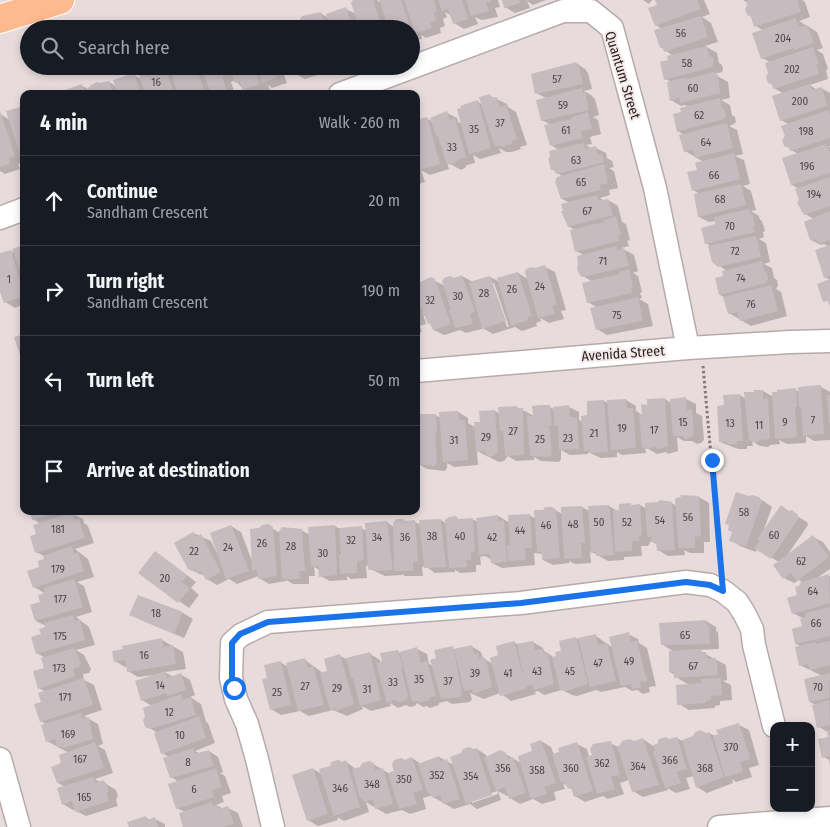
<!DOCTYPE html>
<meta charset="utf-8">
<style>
body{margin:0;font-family:"Fira Sans Condensed",sans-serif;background:#20242c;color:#f1f3f6}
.controls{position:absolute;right:15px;bottom:15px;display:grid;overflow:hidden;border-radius:10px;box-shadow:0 2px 8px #0003}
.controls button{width:45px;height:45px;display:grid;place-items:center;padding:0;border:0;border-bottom:1px solid #363941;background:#171b24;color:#f1f3f6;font:25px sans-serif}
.stop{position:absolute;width:15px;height:15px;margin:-11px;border:4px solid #1a73e8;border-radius:50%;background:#fff}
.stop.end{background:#1a73e8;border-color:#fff;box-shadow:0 1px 5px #0008}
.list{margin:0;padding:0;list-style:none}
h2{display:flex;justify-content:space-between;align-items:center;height:65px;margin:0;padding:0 20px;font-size:21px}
h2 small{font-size:16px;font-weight:400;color:#9ea1a6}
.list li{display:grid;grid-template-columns:32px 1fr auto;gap:15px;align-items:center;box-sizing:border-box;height:90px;padding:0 20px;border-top:1px solid #363941}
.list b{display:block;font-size:19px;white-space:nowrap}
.list p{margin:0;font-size:16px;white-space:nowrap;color:#9ea1a6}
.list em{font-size:16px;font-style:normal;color:#9ea1a6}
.icon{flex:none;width:28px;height:28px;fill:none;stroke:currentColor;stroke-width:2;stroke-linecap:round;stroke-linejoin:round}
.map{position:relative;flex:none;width:830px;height:827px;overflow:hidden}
.search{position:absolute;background:#171b24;box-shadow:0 2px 8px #0003;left:20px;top:20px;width:400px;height:55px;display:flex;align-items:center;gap:12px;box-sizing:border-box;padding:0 18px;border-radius:28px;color:#9ea1a6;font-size:19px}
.panel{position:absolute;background:#171b24;box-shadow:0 2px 8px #0003;left:20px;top:90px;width:400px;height:425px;border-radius:10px}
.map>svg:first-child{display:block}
</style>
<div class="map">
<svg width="830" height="827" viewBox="0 0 830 827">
<rect width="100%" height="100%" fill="#e8dbdb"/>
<path fill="#0003" fill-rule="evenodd" d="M354,0h23l2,2 5,-2h114l2,7 -5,1 3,9 -16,3 -7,-3 3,7 -14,5 -10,-6 -2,-7 -7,-4 2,5 -4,2 2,7 -5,2 1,5 -15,5 -5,-3 1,4 -11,3v-13h-106l15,-16 8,5 18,-9 10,5z
M503,0h43l-13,5 -6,-4 3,7 -15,5 -10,-6z
M643,0h9l-3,4z
M656,0h48l6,14 -8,3 9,6 7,19 -13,4 12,7 2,10 3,2 1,4 -1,3 -8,2 14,8 2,16 -9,2 9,5 2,10 3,2 1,5 -2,2 -5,2 8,4 6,24 -8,2 9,4 6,24 -7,2 8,5 5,19 -5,1 8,5 1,4 2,1 3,10 -2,1 1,5 -5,2 7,4 4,19 -6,2 8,4 2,10 3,2 1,5 -2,4 5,3 6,24 -36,10 -22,-13 -5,-16 -4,-2 4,-18 3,-6 -14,-10 -4,-16 -3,-2 11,-18 -1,-4 -7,1 -10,-5 1,-23 -7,-4 6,-20 5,-8 -19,-11 -1,-16 -6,-4 4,-18 7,-6 -4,-2 -4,1 -10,-6v-18l-5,-3 4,-18 3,-5 -12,-9 1,-18 -6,-4 2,-19z
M743,0h59l3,2 5,15 -11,4 18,11 6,16 -6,2 6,4 5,15 -2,1 2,9 -18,6 7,5 4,-2 9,5v53h-2l2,1v133l-5,-3 4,-30 -5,-3 -3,1 -10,-5 3,-21 -9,-5 -5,-14 -1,-11 -7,-4 6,-31 -7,-4 -5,-14 2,-12 -7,-4 3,-26 -10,-6 -4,-26 -8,-4 2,-27 -8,-5 -8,-23z
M295,24l8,5h-24z
M576,63l9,6 3,4 4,16 -8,2 7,4 4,4 4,16 -6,2 5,3 3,14 -11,3 2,7 -6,1 6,4 4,-1 10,5 1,5 5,3 2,6 -5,1 5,3 4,17 -9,2 1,5 -10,3 5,3 3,-1 10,6 4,16 4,2 4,16 -3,1 2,5 -8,2 13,7 4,16 -5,2 5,3 4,16 -2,1 2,5 -3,1 9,5 5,22 -46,9 -10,-6 1,-21 -10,-6 5,-20 -10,-6 1,-21 -8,-4 -1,-21 -7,-4 2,-23 -8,-4 1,-22 -11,-8 7,-19 -8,-5v-20l-9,-5 4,-22 -10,-5z
M156,66h12l3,2v-2h168l-15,5 -4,-2 1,5 -16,5 -17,-9 -5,2 4,11 -15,5 -4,-3 2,5 -13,4h-6l-8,-5 -8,-9 -4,2 4,12h-173l20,-8 6,3 3,-3 18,-4 8,5 17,-12 7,4z
M490,96l17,8 1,3 8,5 11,33 -7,2 1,2 -9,3h-6l-7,-4 2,5 -21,6 -7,-4 2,8 -8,2 -2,3 -4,2 -14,-8 2,7 -19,6 -9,-5 4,12 -9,3v-63l10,-4 7,4 14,-9 10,5 1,4 4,2 16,-22 5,3z
M24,107v49l-2,-1 2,7 -6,2 2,5 -15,5 -5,-3v-57l10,6z
M24,246v58l-9,4 -10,-6 -5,-14v-33l11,-4 5,3z
M545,267l10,5 11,38 -5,1 3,8 -15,4 -9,-5 1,3 -5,2 1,3 -15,5 -7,-4 -22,7 -12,-7 1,2 -16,4 -6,-3 -16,5 -10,-5 -8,-14 -3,-2 3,10 -6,2 2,6 -6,2v-50l15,-5 14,7 9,-7 8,-3 11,6 17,-5 10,5 18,-9 10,6 7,-9zM492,283h2l15,44h-2z
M24,370v11l-4,-10z
M821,387l9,5v48l-16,1 -8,-5v7l-19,1 -8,-4 1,4 -10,1 -2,2 -8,-1 -8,-5 1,5h-6v3h-9l-18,-7 5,-35 15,-12 6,4 17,-8 11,6 22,-7 3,2z
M665,399l6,4 15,-4 10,5v9l6,3 2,24 -3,3 -4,1 -5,-3h-8l-7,-4 1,14 -10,3 -2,-2 -9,2 -12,-7 1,6 -24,2 -5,-3v5l-16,1 -13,-6v2l-18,1 -9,-5v9l-2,3 -18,-1 -7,-4v3l-18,1 -8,-5 -4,5 -5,1 -22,-11 1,14 -24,2 -7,-4v5l-2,3 -18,-2 -7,-4v4l-4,1v-45h4l15,-10 6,3 17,-6 10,6v5l8,5 5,-5v-11l14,-1 5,3 17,-7 17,9 16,-9 5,3v-2l14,-1 10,5v8l4,2 21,-21 4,2 18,-3 10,6v5l8,5 4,-9z
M699,497l10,6 1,39h-6v11h-14l-6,-3 1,5 -17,1 -10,-6v-5l-7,-4 -3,5h-7l1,10 -18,1v3l-16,1 -18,-10 1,12 -16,1 -6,-3v2l-16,2 -10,-5v-6l-9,-1 1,12 -33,3 -10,-5v-3l-7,-4 -5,1 1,8h-5v7l-16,1 -5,-3v2l-20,1 -10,-7 -3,1 1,9h-18l-3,-2v1l-17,1 -15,-7 -1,-4 -3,1 1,12 -16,1 -4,-3v4l-17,1 -10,-5v-6l-6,-3 1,9h-6v8h-16l-7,-4v1l-17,3 -10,-6v-2l-22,8 -8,-5 -12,6 -10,-6 -3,-4 -5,-1 -11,-6 5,-35 18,8 6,12 14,-27 10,6 11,29 8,-31 8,-4 12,7 21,-3 9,5 25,-9 5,3 21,-1 6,3 20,-9 7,5 12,-5h9l6,3 20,-5 6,4 12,-4 13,-1 6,3 20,-6 12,7 19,-8 7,4 8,-8 8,-3 10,6v-5l20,-2 7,4 20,-5 8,5 23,-6 7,4 -1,-5 22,-3 9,5z
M759,498l13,9 -9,25 27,-20 17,10 1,3 -22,32 27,-20 10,5 7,10v17l-13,9 13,-2v189l-1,-5 -5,-3 6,-20 -1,-4 -10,-6 -3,-22 -6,-3 12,-26 -22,-11 2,-18 -6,-3 7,-17 1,-8 -11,-6 10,-30 -4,-3 -5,3 -10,-5 -5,-16 -22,-13 -1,3 -16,-6 -9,-6z
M31,511h57l-13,4 8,4 1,4 4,3 6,17 -19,6 13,10 6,18 -17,5 7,4 8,26 -16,5 13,10 6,18 -19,5 8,5 7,14 -2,4 -6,1 1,6 10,5 8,25 -18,6 14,8 5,20 -5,2 7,4 8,23 -18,6 6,4 2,-1 13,8 2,6 -2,4 2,6 -32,10 -10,-5v-2l-3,1 -10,-6 2,-17 -7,-4 5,-19 6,-11 -22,-12v-16l-6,-4 1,-18 4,-11 -7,-4 6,-19v-11l-8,-5 6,-18 5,-8 -12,-6 10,-27 -12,-7 11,-27 -1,-4 -8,-4 1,-17 4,-11 -8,-5z
M156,552l40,30 -5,6 8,7 -10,13 -49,-35z
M138,596l45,17 10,6 -9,19 -43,-18z
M706,621l10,6v4l2,1 1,17 -21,1 28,15 1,15 -4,1 8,4 1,15 -12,1v4l-5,1v2l-26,2 -10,-6 10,-19 -13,-8 -1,-2 -5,-3 4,-20 -12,-8z
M628,634l10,5 1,4 8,5 9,38 -7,1 1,5 -7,2 -6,-4 -5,1 -7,-4 -24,5 -5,-2 -19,6 -5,-1 -10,-5 -18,5 -6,-4 -3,1 1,2 -25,7 -11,-8 -16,6 -14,-6 2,6 -2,3 -18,2 -5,-3 -8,2v2l-9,3 -3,-2 -4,1 -6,-4 -2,3 -5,1 -4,-2 -8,3 -8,-5 1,3 -20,5 -9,-5 1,3 -16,7 -14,-6 -24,6 -9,-5 -19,4 -10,-6 -2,-30 11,-17 8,5 17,-7 18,13 6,-1 11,-16 6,3 24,-5 10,6v3l18,-12 2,2 17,-4 10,5 2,10 4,2 5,-7 14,-11 4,2 15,-4 10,6 2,6 10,6 21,-22 5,3 14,-3 10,6 1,3 8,5 1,2 10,-6 13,-14 3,2 17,-4 17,12z
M162,640l21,12 3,17 -21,3 8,5 7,-3 10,6 5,15 -5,2 11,7 5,18 2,1 7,20 -20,8 6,3 8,-3 9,6 5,15 -3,1 5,3 6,17 -9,3 2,6 -8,3 8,4 4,-1 10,5 5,14h-59l1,-15 -8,-4 2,-26 -8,-5 -2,-20 -7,-4 -4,-20 -12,-7 6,-20 -10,-6 11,-25 -15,2 -10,-6 -1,-5 -2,1 -10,-6z
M739,725l10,5 10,35 -10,3 3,9 -16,5 -4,-3 1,4 -26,10 -10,-6 -3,-11 -8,2 4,11 -14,4 -9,-5 1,2 -25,7 -10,-6 -4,-11 -9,3 4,11 -16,5 -5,-3 -18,6 -10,-6 -1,-5 -11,-8 2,6 -11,3 2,8 -14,4 -9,-5 -13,5 -10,-6 -1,-3 -2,1 -9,-5 3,9 -24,9 -7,-5 -16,5 -21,-12v-2l-10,3 3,11 -16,5 -8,-4 -16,4 -20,-12 3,10 -25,9 -7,-4 1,3 -20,6 -10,-6 5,-51 9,5 24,-12 10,7 17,-5 17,10 6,-2 9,-11 7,-3 9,6 18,-7 15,8 23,-16 9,6 1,3 17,-5 17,10 13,-11 7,-11 10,6 3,8 23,-11 10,5 2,8 21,-14 8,4 25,-8 10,7 24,-8 5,3 27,-8 6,3zM497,791l1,3 -26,9v-3z
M145,817l5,3 5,-1 10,5v3h-35z"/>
<path fill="#c6bbbf" d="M353,0h20l10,29h-23l-9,-26z
M379,0h22l10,29h-22z
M404,0h30l3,12 -3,1 2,8 -6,2 2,5 -17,5z
M438,0h24l6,19 -15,5 -5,-15 -6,2z
M466,0h24l1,2 -5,1 3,8 -18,5z
M502,0h17l1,3 -16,5z
M655,0h42l4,9 -46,17 -7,-18 9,-3z
M750,0h47l4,12 -47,15 -3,-10 -4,-2 -2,-6 2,-4 -1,-4z
M346,7l7,22h-22l-5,-15z
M321,12l5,17h-23l-3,-10 2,-3z
M701,16l7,21 -44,15 -1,-5 -3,1 -6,-18z
M796,18l3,9 8,-2 7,18 -20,7 -1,-2 -32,11 -9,-26z
M295,22l2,7h-21v-1z
M707,46l2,10 4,2 1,5 -2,4 -48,13 -4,-18 8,-2 -1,-4z
M813,47l6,17 -3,1 3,9 -46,15 -1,-4 -4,-2 -2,-6 2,-4 -3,-10z
M576,62l1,5 2,-1 4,18 -48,10 -4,-20z
M152,66h13l9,28h-29l-7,-23z
M169,66h27l9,28h-27z
M201,66h23l3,9 -5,1 5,17 -16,1z
M229,66l26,1 5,17 -18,6 -2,-8 -5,1z
M256,66h18l3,11 -15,6z
M286,66h25l1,2 -18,6 -6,-2z
M714,72l4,3 2,18 -40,10 -1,-5 -9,3 -3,-19 20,-5v2z
M134,73l7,21h-23l-5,-14z
M109,81l4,13h-23l-2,-6 3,-3 6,-3 3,1z
M82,84l3,10h-25v-2z
M810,84l2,6 10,-3 5,19 -47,15 -8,-25z
M582,88l1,5 2,-1 4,18 -48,11 -5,-21z
M490,94l1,4 6,-1 3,10 6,-2 11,34 -6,2 1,3 -11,3 -1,-2 -5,2 -16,-50z
M720,98l2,10 3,2 1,6 -2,3 -47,13 -4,-18 8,-2 -1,-4z
M478,100l13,48 -22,6 -12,-45 4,-1 -1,-2z
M24,106v48l-4,1 -14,-44z
M828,110l2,6v22l-40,13 -1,-3 -5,-2 -2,-6 3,-4 -4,-10z
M0,111l15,45 -6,2 1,6 -10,3z
M447,111l3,9 5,-2 11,39 -9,3 -2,3 -5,2 -4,-2 -8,-27h-2l-6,-18z
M588,112l4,17 -11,2 1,7 -32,8 -6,-21 28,-6v-2z
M427,117l13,47 -21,6 -3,-8v-42z
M727,123l6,25 -38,10 -2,-8 -9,2 -5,-17z
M584,143l1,6 11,-3 2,9 4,-1 2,8 -48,12 -2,-5 -3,1 -3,-12 2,-1 -1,-6z
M826,144l4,9v20l-39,12 -9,-27z
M734,153l6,26 -48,12 -5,-19 10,-2 -2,-7z
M604,164l4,19 -8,2 1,5 -40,9 -6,-17 2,-5z
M830,177v29l-26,9 -7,-12 2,-3 -4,-11z
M741,184l5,21 -48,12 -4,-23z
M597,195l2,6 9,-2 5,16 -45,12 -7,-16h2l-2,-7z
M749,209l2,6 2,-1 2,12 -2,1 2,5 -50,12 -4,-16 14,-4 -1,-7z
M830,211v29l-10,3 -6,-4 -4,1 -6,-18z
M616,217l5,18h-3l1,6 -44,11 -5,-22 34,-8 -1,-2z
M756,236l5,21 -43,10 -6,-5 -4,-16z
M24,245v31h-1l-11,-27z
M830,245v31l-6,2 -9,-28z
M616,246l2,4 6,-2 5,18 -47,11 -3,-3 -2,-5 1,-4 -1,-9z
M11,250l13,46 -20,7 -4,-11v-39z
M762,261l2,10 3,2 1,6 -2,4 -47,12 -4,-17 8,-2 -1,-5z
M545,265l12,39 -5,2 3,8 -17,4 -13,-46 1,-3 6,-2 3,1z
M629,269l4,18h-2l1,6 -45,10 -5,-20 37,-9v-2z
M518,272l14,44 -5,1 1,3 -17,6 -14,-48z
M462,275l13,37 -5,2 3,10 -18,4 -6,-18h2l-9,-28 2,-4 6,-2 4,2z
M490,276l16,45 -24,8 -13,-47z
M431,277l4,2 16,45 -18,6 -3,-7 -2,1 -3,-8h-1l-8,-23v-9z
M830,279v28l-2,-6 -5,1 -6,-18z
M771,285l7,26 -38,10 -3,-9 -9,2 -5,-17z
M638,297l5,24 -47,9 -6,-22z
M24,334v19l-4,2 -6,-18z
M821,385l3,49 -21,2 -2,-29h-2l-1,-20z
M796,388l1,18 -2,1 2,30 -22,2 -3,-47h5v-2z
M754,390h9v9l5,-1 2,41 -11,1 -1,2h-5l-4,-2 -5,-48h10z
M740,394l3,47h-6v3h-10l-1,-2h-7l-2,-36 7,-1 -1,-10z
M827,395h3v28h-1z
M686,397l1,13 5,-1 2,25 -3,4 -5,1 -4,-3h-9l-3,-37z
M665,398l3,48h-3l-1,2 -6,1 -2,-2 -10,2 -4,-2 -3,-33h3l-1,-10 6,1v-6z
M626,399l1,9h6l3,40 -25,2 -4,-50z
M604,400l4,52 -18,1 -1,-2h-5l-3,-35 6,-1v-14z
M540,405h10l2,20h-3l3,29 -3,3 -19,-1 -3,-40h6l-1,-10z
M569,405l1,12h7l2,32 -20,1 -1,-24h-4l-1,-19z
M517,406v2h6l1,47 -19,1 -2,-25h-3l-2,-24z
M495,410l3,42 -4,4 -6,1 -4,-6 -8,1 -2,-30h6l-1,-11z
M458,411l1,9h6l3,40 -25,2 -4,-50z
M418,414h18l1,19h-2l2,29 -3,4 -18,-2z
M736,492l13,4 3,-1 7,2 3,4 -16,46 -17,-6 3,-9 -4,-2 1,-5 -4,-1z
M680,495l19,1 2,40 -6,1v11h-16l-1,-3 -3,-47 6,-1z
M660,500l12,2 3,48 -18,1 -1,-9h-5v-5h-4l-2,-34 13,-1z
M631,503v2l9,-1 2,30 -3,3v4h-7v10l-17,1 -2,-42h6v-6z
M609,505l5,50 -17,1 -2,-4 -4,1 -3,-47z
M781,505l8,6 3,-1 6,5v4l-27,40 -17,-11 6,-7 -3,-2z
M582,506l3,37h-4l1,15 -18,1 -3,-52z
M545,507h7l4,3 4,48 -18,2v-8h-5l-3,-42h9z
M30,511h30v1l-28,8z
M73,512l2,8 4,-1 6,19 -50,15 -5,-17 6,-2 -3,-9z
M530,514l2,34h-7l1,12 -18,1 -1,-16h3l-2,-30z
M498,515v6l6,-1 3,42 -16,1 -1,-9 -11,1 -3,-37z
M456,516l2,3 15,-1 2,33 -4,1v8h-5l1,7 -18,1 -4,-48 4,-3z
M396,519h7l2,2 10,-1 3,41 -5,1v9h-19l-1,-48z
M441,519l5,48 -22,1 -5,-48z
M387,521l6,49 -19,1v-2l-6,1 -3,-47z
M269,524l4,3 4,49 -19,3 -1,-9h-5l-2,-41 9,-1 3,-3z
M231,525l18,46 -23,8 -16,-46z
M335,525l2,50 -18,2 -1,-11 -7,1 -3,-40z
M362,526l2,34 -7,1v12l-17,1 -1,-19 2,-1 -2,-26z
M282,527l20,2 3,42h-6l1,8h-18l-3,-48z
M193,532l3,5 5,-3 20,38 -15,8 -5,-9 -4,2 -2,-4 -3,2 -4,-2 -14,-26z
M813,535l16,22 -32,24 -6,-8 -8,6 -10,-14z
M72,546l2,8 4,-2 6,19 -51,17 -6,-17 12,-4 -1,-6 6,-2 -1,-3z
M155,551l32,24 -5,7 8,6 -12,15 -40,-30z
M829,574l1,29 -38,11 -5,-16 10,-3 -2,-8 4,-1 2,-4z
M74,579l9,28 -48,14 -5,-16 10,-3 -2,-7 5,-1 1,-6z
M138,595l45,17 -9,22 -45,-19z
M830,607v29l-35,8 -3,-15 10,-3 -2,-7 4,-1 2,-5z
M73,615l2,6 5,-1 5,20 -49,14 -5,-17 10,-3 -2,-5 6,-2 -1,-4z
M706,620l1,6 2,-1 1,19 -49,1 -2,-22z
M629,632l2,10 6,-1 10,40 -7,1 1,5 -9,2 -1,-5 -10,2 -12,-49z
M596,634l2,11 9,-2 9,38 -26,6 -12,-49z
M576,637l12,47 -22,7 -6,-1 -8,-33 4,-1 -1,-4 6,-1 -2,-10z
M162,638l1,9 10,-2 3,19 -49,8 -2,-12 -11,2 -2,-11 11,-2 -1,-3z
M514,641l10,39 -7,-36 16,-3 2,9 7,-1 1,3 5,3 6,29 -20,6 -2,-5 -6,2v2l-26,7 -10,-38 8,-3 -2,-9z
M830,641v24l-20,5 -2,-6 -9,2 -4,-19 21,-5v2z
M472,645l2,9 4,-1 1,5 4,-1 3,2 6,28 -19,7 -1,-5 -8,2 -10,-42z
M453,646l9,47 -2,4 -19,2 -11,-39 6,-2 -2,-8z
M417,647l4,16 6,-2 9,35 -7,2 1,2 -11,3 -1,-2 -6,1 -12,-50z
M74,648l7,15 -2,4 -6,2 2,7 -37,13 -5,-18 11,-3 -3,-10z
M699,649l4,3h3l1,7 9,-1 2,17 -44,3v-6h-5v-21z
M398,650l5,17 -2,1 7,28 -3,5 -6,1 -4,-2 -8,3 -11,-40 6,-2 -2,-8z
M370,652l11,48 -21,6 -7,-28h-2l-5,-20z
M340,654l14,50 -18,7 -1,-3 -5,2 -10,-37 7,-2 -3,-12z
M305,658l3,10 5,-2 11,39 -26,6 -12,-48z
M281,661l10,44 -21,5 -8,-31 5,-1 -3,-13z
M165,671l2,7 14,-5 5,17 -19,6 -1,-3 -25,8 -6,-20z
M830,673l-1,25 -20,4 -5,-23z
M84,678l9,27 -53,17 -6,-18 7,-2 -3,-9z
M721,678l1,17 -11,1v4l-5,1v2l-29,2 -1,-20 25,-2v-4z
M181,694l2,6 8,-3 5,18 -46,14 -5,-2 -2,-7 2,-4 -2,-8z
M829,700l1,25 -13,3 -5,-23z
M81,713l2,6 6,-2 4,22 -30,9 -1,-2 -4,2 -3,-9 -9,3 -5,-17z
M199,716l7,22 -45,16 -7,-21z
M739,723l11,36 -10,3 3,10 -18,5 -12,-41 5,-2 -2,-4z
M701,730l5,3 3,-1 15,45 -28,11 -14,-48 11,-4 2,-4z
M830,730v26l-8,2 -4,-19 10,-2 -1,-6z
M666,737l3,2 8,-2 10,32 -10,3 4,11 -16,5 -12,-37h2l-2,-6 4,-1 2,-5z
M643,738l16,47 -27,7 -15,-46 3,-1 2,-4 7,-2 5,2z
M541,740l15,43 -12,4 3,7 -16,5 -13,-43 14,-5 -2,-7z
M611,741l9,34 -9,2 4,12 -18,5 -11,-37 6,-2 -2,-6 3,-5z
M95,742l9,26 -47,15 -6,-16 10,-4 -2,-8z
M577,742l16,49 -19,6 -3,-10 -3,2 -3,-7 -4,1 -9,-29 7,-2 -1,-4z
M469,747l4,2 4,-1 15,47 -26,9 -16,-47 11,-4 2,-4z
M193,748l2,6 14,-4 5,16 -44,12 -7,-20z
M500,750l5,2 3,7 5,-2 13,36 -17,6 -4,-12 -9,4 -12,-33z
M439,756l1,5 7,-2 13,40 -17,5 -3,-9 -8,3 -1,-5 -3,1 -10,-30z
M412,757l11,33 -10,3 4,11 -18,5 -11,-36 6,-2 -2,-6 2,-5 7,-2 4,2z
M338,760l4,2 4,-2 14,47 -26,9 -15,-47 11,-3 1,-4z
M369,761l5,2 1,7 8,-2 10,36 -18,5 -2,-10 -9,3 -2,-4h-2l-8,-29 8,-2 2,-4z
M216,768l6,19 -10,3 2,7 -38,12 -8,-25z
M313,768l15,46 -21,7 -15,-46z
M93,777l3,6 7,-3 3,3 3,7 -2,4 2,7 -34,11 -3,-11 -10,4 -5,-17z
M212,802l1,4 4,-2 2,5 9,-3 6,18 -10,3h-41l-4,-14z
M146,816l1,4 8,-3 3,10h-29l-2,-5z"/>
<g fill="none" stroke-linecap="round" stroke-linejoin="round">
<g stroke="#b6aaaa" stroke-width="25">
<path id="minor" d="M340,94l223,-83h28l21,17 43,160 33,160
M0,218l24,-9
M416,371l272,-23 102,-6 40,-1
M0,759l19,68
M273,827l-16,-68 -10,-35 -11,-25 -5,-21 1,-35 9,-8 27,-13 253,-19 165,-21 24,3 13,6 14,11 7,11 8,16 2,16 20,81
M719,827l111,-9"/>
</g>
<g stroke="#fff" stroke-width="30">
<path id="major" d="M0,19l60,-19"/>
</g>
<path stroke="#817878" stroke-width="3" stroke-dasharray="2.5 2.5" stroke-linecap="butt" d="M703,366l18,203"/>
<use href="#minor" stroke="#fff" stroke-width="22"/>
<use href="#major" stroke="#ffb98f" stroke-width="28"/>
</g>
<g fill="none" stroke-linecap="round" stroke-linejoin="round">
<path stroke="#1a73e8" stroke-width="6" d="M234,688l-2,-10v-35l8,-9 28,-12 253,-19 165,-21 24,3 13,6 -11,-131"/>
</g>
<g text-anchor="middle" stroke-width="4" stroke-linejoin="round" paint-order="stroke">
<g font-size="11" fill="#4c4647">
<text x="681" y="37">56</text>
<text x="783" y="42">204</text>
<text x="687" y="67">58</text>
<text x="792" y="73">202</text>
<text x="557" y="83">57</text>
<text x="156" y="86">16</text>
<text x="693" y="92">60</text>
<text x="800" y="105">200</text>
<text x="563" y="109">59</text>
<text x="699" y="119">62</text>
<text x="500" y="127">37</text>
<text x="474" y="133">35</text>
<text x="566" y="134">61</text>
<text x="806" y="135">198</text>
<text x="706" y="146">64</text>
<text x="452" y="151">33</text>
<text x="576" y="164">63</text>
<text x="807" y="170">196</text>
<text x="714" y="179">66</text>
<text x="581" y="186">65</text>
<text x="814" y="198">194</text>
<text x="720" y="203">68</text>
<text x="587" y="215">67</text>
<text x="730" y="230">70</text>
<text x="735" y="255">72</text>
<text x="603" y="265">71</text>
<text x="741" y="282">74</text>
<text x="9" y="283">1</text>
<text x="540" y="290">24</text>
<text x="512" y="293">26</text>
<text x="484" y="297">28</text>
<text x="458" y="300">30</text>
<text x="430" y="304">32</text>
<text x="751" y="308">76</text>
<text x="617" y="319">75</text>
<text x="813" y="424">7</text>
<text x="683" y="426">15</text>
<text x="785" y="426">9</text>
<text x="730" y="427">13</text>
<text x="759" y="429">11</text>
<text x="622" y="432">19</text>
<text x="654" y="434">17</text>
<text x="513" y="435">27</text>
<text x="594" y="437">21</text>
<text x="486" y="441">29</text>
<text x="568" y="442">23</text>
<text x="540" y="443">25</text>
<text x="454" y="444">31</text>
<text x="744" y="516">58</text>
<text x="688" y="521">56</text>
<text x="660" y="524">54</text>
<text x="599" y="526">50</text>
<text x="627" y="526">52</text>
<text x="573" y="528">48</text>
<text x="546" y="529">46</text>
<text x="58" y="533">181</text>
<text x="520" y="534">44</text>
<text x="774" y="539">60</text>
<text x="432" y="540">38</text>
<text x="460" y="540">40</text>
<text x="377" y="541">34</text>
<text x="405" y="541">36</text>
<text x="492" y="541">42</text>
<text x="351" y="544">32</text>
<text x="262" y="547">26</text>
<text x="291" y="550">28</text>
<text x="228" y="551">24</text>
<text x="194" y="555">22</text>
<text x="323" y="557">30</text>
<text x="801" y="565">62</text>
<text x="58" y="573">179</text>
<text x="165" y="582">20</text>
<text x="813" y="595">64</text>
<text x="60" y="603">177</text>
<text x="156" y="617">18</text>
<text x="816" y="627">66</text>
<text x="685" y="639">65</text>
<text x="60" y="640">175</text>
<text x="144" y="659">16</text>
<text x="629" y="665">49</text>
<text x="598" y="667">47</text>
<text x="693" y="670">67</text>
<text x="59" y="672">173</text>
<text x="537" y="675">43</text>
<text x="570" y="675">45</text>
<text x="475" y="677">39</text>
<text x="508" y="677">41</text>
<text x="419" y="683">35</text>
<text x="448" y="685">37</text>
<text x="393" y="686">33</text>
<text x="160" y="689">14</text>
<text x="305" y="690">27</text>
<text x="818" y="691">70</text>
<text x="337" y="692">29</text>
<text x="367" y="693">31</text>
<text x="277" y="696">25</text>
<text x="65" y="701">171</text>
<text x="169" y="716">12</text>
<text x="68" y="738">169</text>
<text x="180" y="739">10</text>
<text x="731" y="751">370</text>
<text x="80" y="763">167</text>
<text x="670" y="764">366</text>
<text x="188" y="766">8</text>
<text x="602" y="767">362</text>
<text x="638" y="770">364</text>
<text x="503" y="772">356</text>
<text x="571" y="772">360</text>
<text x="705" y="772">368</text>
<text x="537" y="774">358</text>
<text x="437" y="779">352</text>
<text x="471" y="780">354</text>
<text x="404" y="783">350</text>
<text x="372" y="788">348</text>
<text x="340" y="792">346</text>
<text x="194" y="793">6</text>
<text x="84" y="801">165</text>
</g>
<g font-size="14" fill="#241f1f" stroke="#f5e8e8">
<text transform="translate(623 75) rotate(73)" y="5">Quantum Street</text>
<text transform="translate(623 353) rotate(-4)" y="5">Avenida Street</text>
</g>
</g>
</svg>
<div class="controls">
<button>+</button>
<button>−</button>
</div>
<div class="stop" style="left:234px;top:688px"></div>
<div class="stop end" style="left:712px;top:460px"></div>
<div class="search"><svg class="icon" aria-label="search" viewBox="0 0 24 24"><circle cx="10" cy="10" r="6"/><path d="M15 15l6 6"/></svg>Search here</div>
<section class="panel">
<h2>4 min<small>Walk · 260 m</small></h2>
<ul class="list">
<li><svg class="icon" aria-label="ahead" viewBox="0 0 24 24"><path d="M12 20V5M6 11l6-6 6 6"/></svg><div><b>Continue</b><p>Sandham Crescent</p></div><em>20 m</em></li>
<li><svg class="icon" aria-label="right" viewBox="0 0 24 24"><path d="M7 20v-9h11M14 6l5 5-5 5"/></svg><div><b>Turn right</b><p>Sandham Crescent</p></div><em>190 m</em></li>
<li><svg class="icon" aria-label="left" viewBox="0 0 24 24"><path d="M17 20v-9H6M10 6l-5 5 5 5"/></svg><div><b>Turn left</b></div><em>50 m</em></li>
<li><svg class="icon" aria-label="arrive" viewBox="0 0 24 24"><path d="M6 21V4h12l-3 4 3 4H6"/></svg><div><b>Arrive at destination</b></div></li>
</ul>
</section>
</div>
